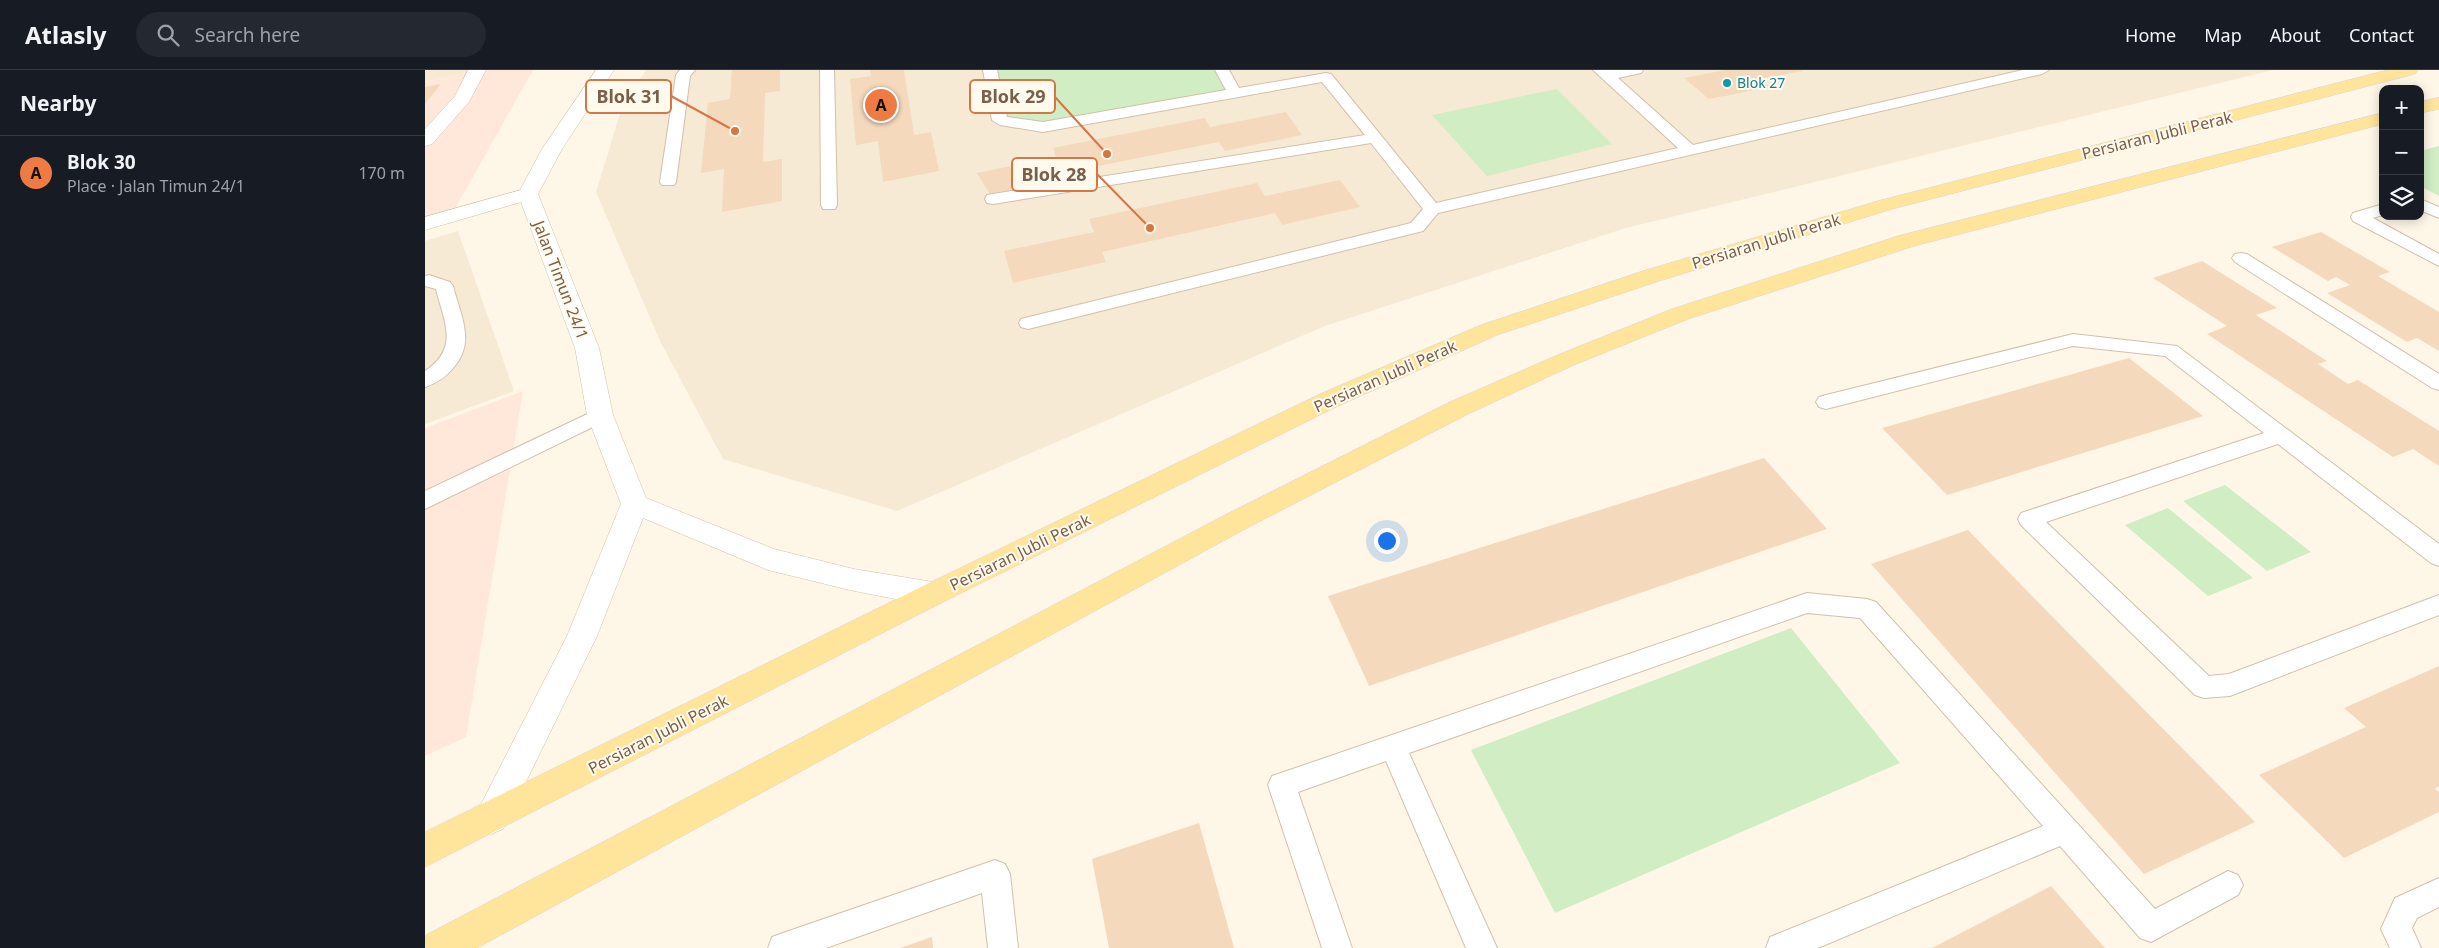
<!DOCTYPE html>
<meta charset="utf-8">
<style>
body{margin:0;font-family:"Noto Sans",sans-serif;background:#242831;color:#f1f3f6}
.controls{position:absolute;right:15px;top:15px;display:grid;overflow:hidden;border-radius:10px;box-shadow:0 2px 12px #0003}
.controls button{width:45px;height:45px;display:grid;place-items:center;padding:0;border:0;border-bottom:1px solid #363941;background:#171b24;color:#f1f3f6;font:25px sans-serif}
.you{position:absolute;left:961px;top:470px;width:18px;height:18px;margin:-12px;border:4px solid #fff;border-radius:50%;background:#1a73e8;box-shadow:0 0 0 8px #1a73e833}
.badge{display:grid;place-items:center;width:32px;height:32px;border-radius:50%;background:#ef7b44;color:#111;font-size:16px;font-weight:700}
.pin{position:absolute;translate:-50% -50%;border:2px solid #fff;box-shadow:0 1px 5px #0006}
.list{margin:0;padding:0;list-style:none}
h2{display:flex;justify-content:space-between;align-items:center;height:65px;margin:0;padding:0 20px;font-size:21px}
h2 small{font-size:16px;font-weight:400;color:#9ea1a6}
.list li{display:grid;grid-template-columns:32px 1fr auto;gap:15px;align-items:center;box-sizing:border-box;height:75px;padding:0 20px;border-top:1px solid #363941}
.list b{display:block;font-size:19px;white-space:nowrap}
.list p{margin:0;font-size:16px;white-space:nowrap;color:#9ea1a6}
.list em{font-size:16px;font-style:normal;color:#9ea1a6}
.icon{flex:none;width:28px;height:28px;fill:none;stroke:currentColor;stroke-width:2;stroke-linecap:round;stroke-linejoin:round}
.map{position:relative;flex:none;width:2014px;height:878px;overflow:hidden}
header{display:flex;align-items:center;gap:30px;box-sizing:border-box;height:70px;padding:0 25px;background:#171b24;border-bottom:1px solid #363941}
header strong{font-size:24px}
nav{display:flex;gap:28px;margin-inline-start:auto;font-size:18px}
.search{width:350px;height:45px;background:#242831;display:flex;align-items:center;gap:12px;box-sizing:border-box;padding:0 18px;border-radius:28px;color:#9ea1a6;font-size:19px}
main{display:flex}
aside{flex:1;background:#171b24}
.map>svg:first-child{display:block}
</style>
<header>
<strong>Atlasly</strong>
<div class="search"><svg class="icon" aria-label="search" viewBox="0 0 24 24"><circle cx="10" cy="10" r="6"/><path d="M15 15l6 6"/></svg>Search here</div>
<nav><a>Home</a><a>Map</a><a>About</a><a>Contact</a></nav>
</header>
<main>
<aside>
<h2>Nearby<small></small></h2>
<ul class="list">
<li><span class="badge">A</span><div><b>Blok 30</b><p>Place · Jalan Timun 24/1</p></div><em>170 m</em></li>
</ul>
</aside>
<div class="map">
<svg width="2014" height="878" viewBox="0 0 2014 878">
<rect width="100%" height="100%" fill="#fef7e7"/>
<path fill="#f6ead4" d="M0,0h53l-53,12z
M221,0h1627l-647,158 -301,98 -428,185 -174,-52 -63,-118 -64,-149 26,-85z
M33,161l56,160 -89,33v-183z"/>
<path fill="#ffe8da" d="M53,0h55l-77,137 -31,9v-134z
M98,321l-57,346 -41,19v-328z"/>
<path fill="#d0edc3" d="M565,0h232l13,23 -192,34 -43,-7z
M1132,19l55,55 -125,32 -55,-61z
M2014,76v50l-19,-10v-35z
M1800,415l86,67 -44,19 -84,-70z
M1743,438l85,70 -45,18 -83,-71z
M1366,558l109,135 -345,150 -84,-163z"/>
<path fill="#f5d9bc" d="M307,0h48v21l-15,2 -2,69 19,-3v42l-60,11 2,-43 -23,4 7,-70 22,-4z
M445,0h34l10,65 17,-3 8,39 -56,11 -5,-41 -22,4 -6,-66 21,-3z
M1300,0h77v1l-43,8 11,8 -61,12 -25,-21z
M16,14l-16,20v-17z
M861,42l16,23 -77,16 -6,-9 -156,31 4,11 -74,15 -16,-26 79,-16 -3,-9 152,-30 5,9z
M915,110l20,27 -78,18 -7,-12 -173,39 4,10 -93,21 -9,-32 90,-19 -5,-13 168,-36 8,13z
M1896,162l69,40 -12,4 61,36v39l-22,-13 -10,4 -80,-49 23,-8 -14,-8 -8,4 -56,-34z
M1777,191l75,47 -21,7 71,46 -9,3 30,20 10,-4 81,51v35l-26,-17 -20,8 -186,-123 20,-8 -74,-48z
M1704,288l74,58 -256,79 -65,-67z
M1339,388l63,71 -458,157 -41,-90z
M1543,460l64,66 223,226 -111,52 -273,-310z
M2014,596v120l-4,3 4,3v20l-95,46 -85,-83 107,-48 -22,-19z
M774,753l35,125h-125l-17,-89z
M1626,816l54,62h-173l52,-27z
M507,867l1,11h-33z"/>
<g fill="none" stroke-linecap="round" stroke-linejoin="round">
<g stroke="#d1c0ab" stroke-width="2">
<path id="lane" d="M255,0h15l-5,6 -14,106 -2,3h-12l-2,-3 16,-107z
M395,0h14l3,135 -2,4h-12l-2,-4z
M558,0h14l10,47 36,5 183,-32 -11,-20h14l10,18 87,-15 5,1 105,129 242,-55 -85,-78h50l-2,3 -23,5 75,67 330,-75h26l-7,4 -604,139 -15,18 -395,98 -7,-2 -2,-4 2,-4 390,-96 12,-14 -52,-66 -378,61 -6,-1 -2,-4 2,-4 6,-1 372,-59 -43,-53 -279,50 -43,-7 -8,-5z
M1995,129l19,8v11l-19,-8z
M1958,134v11l-10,3 66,36v12l-86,-45 -2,-4 2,-4z
M1816,183l6,1 192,120v16l-7,-2 -197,-126 -3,-4 3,-4z
M4,205l21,7 3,4c7,28 23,56 1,81 -8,10 -17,16 -29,20v-16c35,-23 19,-49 11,-82l-11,-3v-10z
M1648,264l104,12 262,198v22l-8,-3 -153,-119 -232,78 163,154 20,-2 210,-79v20l-209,81 -26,2 -9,-3 -174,-170 -3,-6 3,-6 243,-80 -99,-77 -92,-10 -247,63 -7,-2 -3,-5 3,-5 7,-2z
M175,338l7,2 3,5 -3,5 -182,89v-18z
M1382,523l60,6 9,3 279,307 73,-38 10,4 5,10 -5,10 -87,47 -11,-4 -80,-92 -242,102h-52l4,-11 273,-111 -183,-208 -53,-5 -398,140 88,195h-31l-80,-187 -88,31 54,156h-30l-54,-163 4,-9z
M570,790l10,4 5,10 8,74h-30l-6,-55 -156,55h-58l4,-11 11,-4z
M2014,808v29l-22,11 -5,10 9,20h-31l-9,-19 14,-31z"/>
</g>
<g stroke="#d1c0ab" stroke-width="1">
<path id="street" d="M43,0h18l-17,32 -37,42 -7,2v-17l30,-33z
M103,118l7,2 3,4 -3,4 -110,32v-13z"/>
</g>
<g stroke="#d4c1a8" stroke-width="1">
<path id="secondary" d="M171,0h18l-52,79 -24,45 61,154 14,67 33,83 128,51 80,20 79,13 10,4 5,8 -5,8 -10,4 -79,-15 -86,-21 -125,-52 -46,118 -94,193 -12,5 -12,-5 -5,-11 93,-182 54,-132 -34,-89 -12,-67 -57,-154 24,-45z"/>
</g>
<g stroke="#dcd5d0" stroke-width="1">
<path id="primary" d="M1963,0h30l-3,4 -523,135 -233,72 -162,54 -159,71 -395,196 -518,265v-35l498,-246 397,-192 161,-69 162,-54 235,-70z
M2014,28v11l-19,4v-11z
M1958,43v11l-469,122 -226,73 -112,45 -108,50 -223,115 -768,419h-52l1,-13 799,-420 225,-113 110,-48 112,-45 226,-73z"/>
</g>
<use href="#lane" fill="#fff" fill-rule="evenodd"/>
<use href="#street" fill="#fff" fill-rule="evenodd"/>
<use href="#secondary" fill="#fff" fill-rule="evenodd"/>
<use href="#primary" fill="#ffe49c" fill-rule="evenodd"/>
</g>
<circle fill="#0f9aa8" stroke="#fffaee" stroke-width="2" cx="1302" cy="13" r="5"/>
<g text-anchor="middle" stroke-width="4" stroke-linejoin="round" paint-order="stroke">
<g font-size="14" fill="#0d838f" stroke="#fffaee" text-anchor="start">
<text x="1312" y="18">Blok 27</text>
</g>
<g font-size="16" fill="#7a5f49" stroke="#fffaee">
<text transform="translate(1732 65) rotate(-14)" y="6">Persiaran Jubli Perak</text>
<text transform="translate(1341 171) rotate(-17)" y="6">Persiaran Jubli Perak</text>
<text transform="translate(136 210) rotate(69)" y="6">Jalan Timun 24/1</text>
<text transform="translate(960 306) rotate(-24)" y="6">Persiaran Jubli Perak</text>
<text transform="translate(595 482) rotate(-26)" y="6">Persiaran Jubli Perak</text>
<text transform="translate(233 664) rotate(-27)" y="6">Persiaran Jubli Perak</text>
</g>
</g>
<path fill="none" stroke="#d87545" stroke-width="2" d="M310 61L246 26M682 84L630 27M725 158L672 104"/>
<g fill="#d87545" stroke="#fffaee" stroke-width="2">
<circle cx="310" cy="61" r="5"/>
<circle cx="682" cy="84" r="5"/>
<circle cx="725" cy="158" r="5"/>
</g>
<g fill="#fffaee" stroke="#d87545" stroke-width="2">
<rect x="161" y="10" width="85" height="33" rx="5"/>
<rect x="545" y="10" width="85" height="33" rx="5"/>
<rect x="587" y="88" width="85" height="33" rx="5"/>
</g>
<g font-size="18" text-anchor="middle" font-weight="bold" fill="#7a5f49">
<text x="204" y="33">Blok 31</text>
<text x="588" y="33">Blok 29</text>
<text x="629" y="111">Blok 28</text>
</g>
</svg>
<div class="controls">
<button>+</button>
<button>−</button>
<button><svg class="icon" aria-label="layers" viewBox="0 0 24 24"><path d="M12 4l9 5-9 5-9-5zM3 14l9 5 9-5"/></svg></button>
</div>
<div class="you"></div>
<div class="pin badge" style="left:456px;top:35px">A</div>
</div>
</main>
